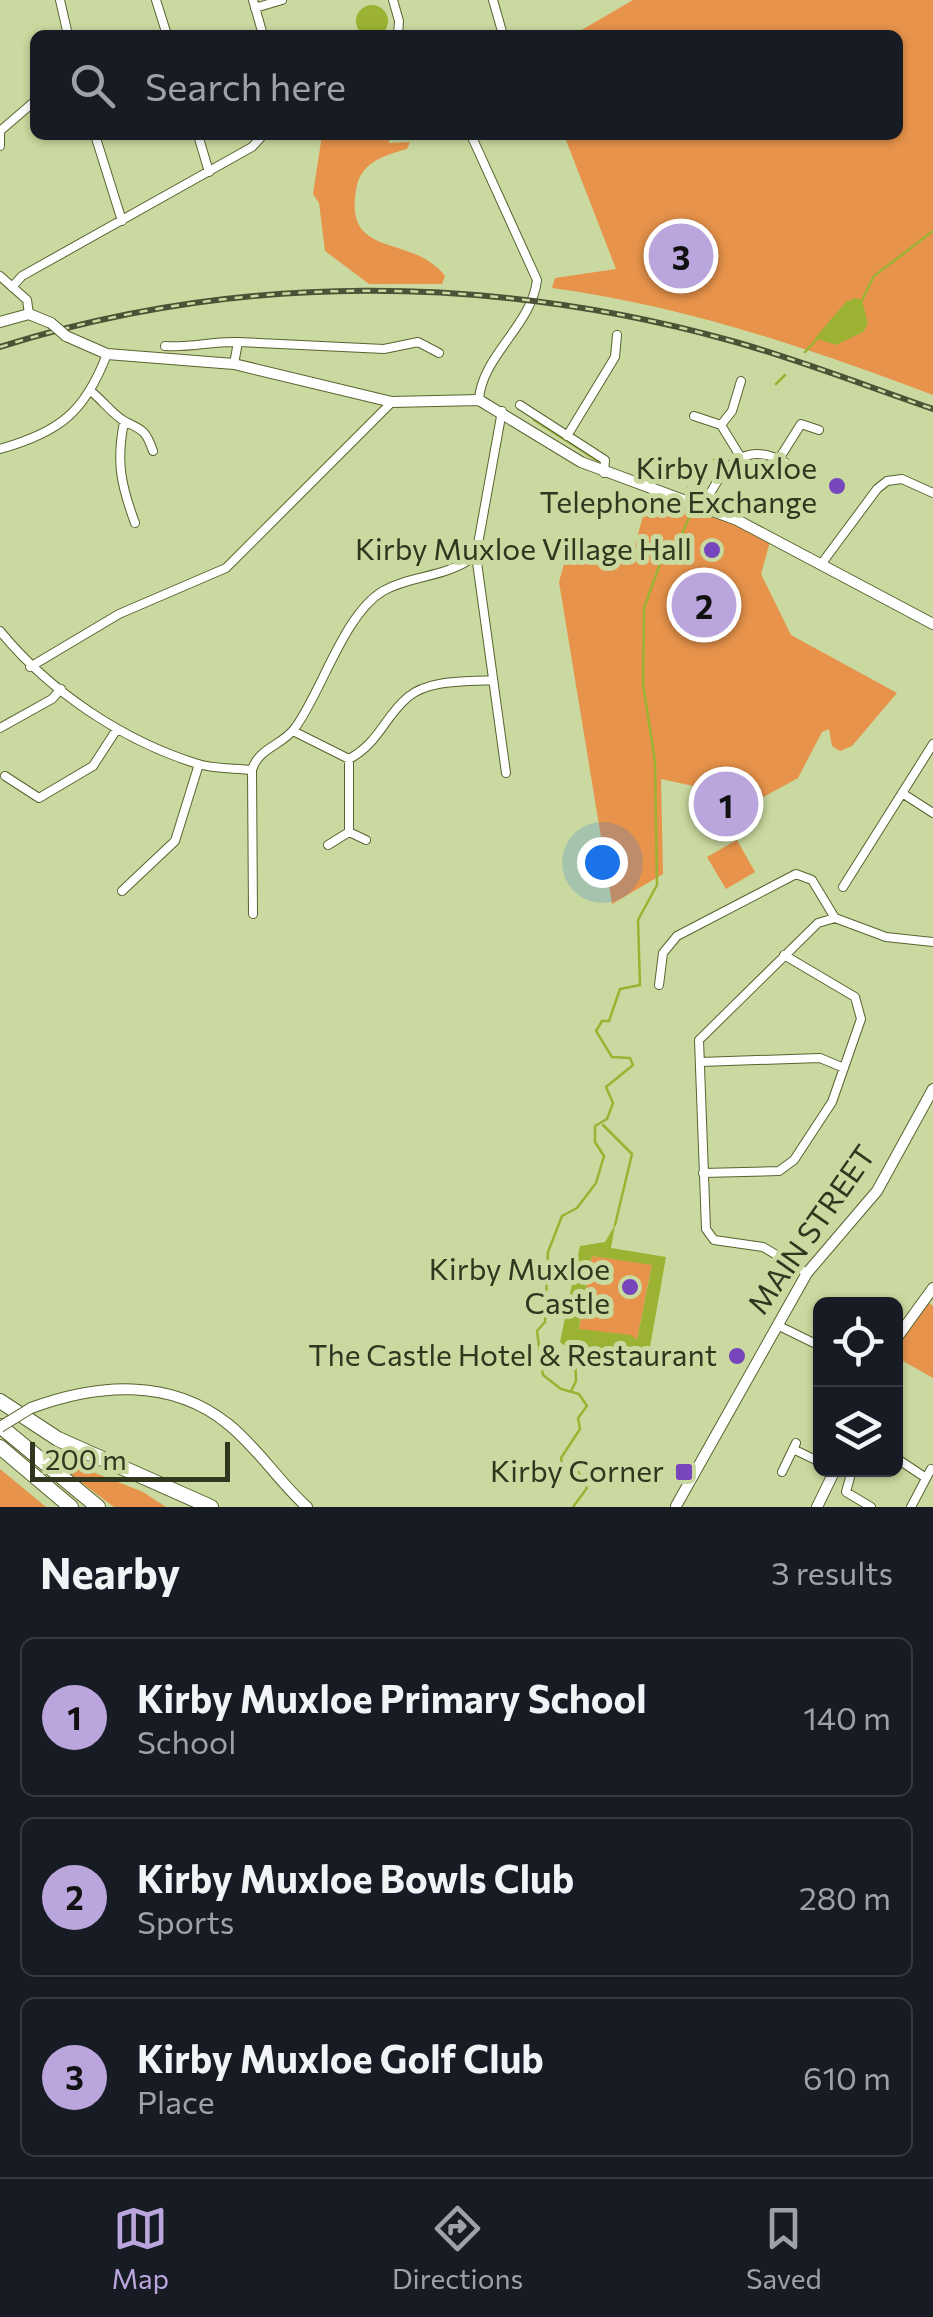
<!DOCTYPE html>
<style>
body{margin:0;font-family:Commissioner,sans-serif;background:#20242c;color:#f1f3f6}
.controls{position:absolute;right:30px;bottom:30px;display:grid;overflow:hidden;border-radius:15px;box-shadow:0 2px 8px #0004}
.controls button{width:90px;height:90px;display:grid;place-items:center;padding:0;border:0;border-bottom:2px solid #363941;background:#171b24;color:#f1f3f6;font:50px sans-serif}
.scale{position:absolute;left:30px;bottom:25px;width:200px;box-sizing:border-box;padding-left:10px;border:5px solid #31361f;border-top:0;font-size:28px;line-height:35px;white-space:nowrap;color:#31361f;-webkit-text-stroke:8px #cad99f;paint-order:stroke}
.you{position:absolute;left:602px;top:862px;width:35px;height:35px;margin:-25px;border:8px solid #fff;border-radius:50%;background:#1a73e8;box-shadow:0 0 0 15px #1a73e833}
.badge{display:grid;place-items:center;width:65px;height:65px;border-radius:50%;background:#baa5dc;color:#111;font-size:32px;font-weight:700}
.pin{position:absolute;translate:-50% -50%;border:5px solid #fff;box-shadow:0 2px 10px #0006}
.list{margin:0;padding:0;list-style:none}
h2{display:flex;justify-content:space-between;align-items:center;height:130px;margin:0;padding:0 40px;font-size:42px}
h2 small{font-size:32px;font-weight:400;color:#9ea1a6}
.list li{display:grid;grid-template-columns:65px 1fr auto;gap:30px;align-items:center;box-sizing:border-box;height:160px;margin:0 20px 20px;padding:0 20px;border:2px solid #363941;border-radius:15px}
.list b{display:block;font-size:38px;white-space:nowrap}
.list p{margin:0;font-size:32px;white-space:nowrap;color:#9ea1a6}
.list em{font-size:32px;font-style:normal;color:#9ea1a6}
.icon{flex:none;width:55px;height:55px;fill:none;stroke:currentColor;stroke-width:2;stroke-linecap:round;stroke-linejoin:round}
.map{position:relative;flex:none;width:933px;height:1507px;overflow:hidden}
.search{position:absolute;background:#171b24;box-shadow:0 2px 8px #0004;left:30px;right:30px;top:30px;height:110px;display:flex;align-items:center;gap:25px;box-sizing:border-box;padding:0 35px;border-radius:15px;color:#9ea1a6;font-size:38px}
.sheet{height:670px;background:#171b24}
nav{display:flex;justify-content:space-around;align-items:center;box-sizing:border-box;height:140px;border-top:2px solid #363941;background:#171b24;font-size:28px;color:#9ea1a6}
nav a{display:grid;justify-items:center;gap:5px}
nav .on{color:#baa5dc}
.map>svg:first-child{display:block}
</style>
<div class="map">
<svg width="933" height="1507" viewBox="0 0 933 1507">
<rect width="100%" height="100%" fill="#cad99f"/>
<path fill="#e7934b" d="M633,0h300v395c-125,-47 -248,-89 -381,-107l3,-10 61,-9 -52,-134h334v-100h-325z
M322,135h68l-1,8 21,-1 -3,7c-25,7 -47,14 -51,41 -12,70 56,43 89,86l-3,8h-73l-44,-33 -6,-48 -6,-9z
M649,493l122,45 -10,36 30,61 106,58 -45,53 -12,5 -8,-5 -3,-17 -7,3 -24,46 -40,22 -97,-21 2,95 -51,30 -53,-322 12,-44 63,11z
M737,840l18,32 -29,17 -19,-32z
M592,1256l60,8 -15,76 -7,-5 -51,-5z
M929,1303l4,3v72l-37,-21 5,-19z
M75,1465l68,27 23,15h-52l-44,-33z
M0,1469l46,38h-46z"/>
<path fill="#9bb233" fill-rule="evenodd" d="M356 21a16 16 0 1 1 32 0a16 16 0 1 1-32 0Z
M855,298l7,2 6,24 -5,8 -27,13 -21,-7 31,-36z
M615,1225l-4,23 55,9 -18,101 -70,-8 -3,4 -15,-12 20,-96 25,-4zM592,1256l60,9 -15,75 -6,-5 -52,-6z"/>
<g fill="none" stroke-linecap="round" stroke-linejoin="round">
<path stroke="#9bb233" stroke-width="2.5" d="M861,302l13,-26 59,-45
M805,352l12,-13
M776,384l9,-9
M534,420l64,41
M714,460l6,-6
M699,482l11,-17
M688,488l6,5
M603,1125l29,29 -17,71
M571,1391l5,-10 -1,-27
M573,1507l14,-19 -10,-18h-14l-2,-12 19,-29 -2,-11 9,-12 -8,-12 -18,-5 -18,-14 -6,-44 8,-9 3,-70 14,-36 15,-8 19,-25 8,-27 -9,-14v-16l12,-7 6,-16 -7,-16 27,-22 -3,-7 -18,-1 -16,-26 6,-10h7l11,-32 20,-4 -2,-65 19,-35 -2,-123 -12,-78 1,-76 17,-47 14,-11 17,-39"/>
<g stroke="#58642f" stroke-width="10">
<path id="street" d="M60,0l8,35
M156,0l11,35
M253,0l10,35
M393,0l6,21 -1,14
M493,0l10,35
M255,8l27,-8
M0,131l35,-30
M0,131v15
M95,135l27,86
M198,135l11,37
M471,135l66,145c-5,45 -56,77 -58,120
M0,276l27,24 2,14
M12,287l10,-11 230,-129 11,-12
M165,346c26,2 47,-5 73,-4
M234,364l4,-22 146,7 34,-7 21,11
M93,393c10,8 22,24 33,29 17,8 20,9 27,29
M520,405l85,55 -1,13
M694,416l27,9
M124,422c-8,40 -3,63 11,101
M567,436l48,-79 2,-22
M0,449c60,-17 85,-37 107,-95
M740,456l-19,-31 11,-14 9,-30
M779,459l22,-35 18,6
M704,506c17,-37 39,-68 82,-43
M476,555l30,218
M822,563l55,-74 10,-8 15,-2 31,14
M0,631c49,60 123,110 198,133 16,5 37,4 54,6 6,-22 31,-25 43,-42 27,-37 49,-114 88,-137 30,-17 62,-12 93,-36l26,-144
M30,667l89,-53 107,-46 166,-166
M0,728l52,-29 9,-10
M293,731l56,28c31,-17 35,-42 59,-62 21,-18 59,-15 85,-17
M349,759v73l17,8
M252,770l1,144
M5,776l34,22 54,-32 24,-37
M902,793l31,20
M328,845l21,-13
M843,887l90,-143
M122,891l53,-50 24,-77
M835,918l51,19 47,5
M659,985l4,-32 14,-17 119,-62 16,6 23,38
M700,1062l120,-4 24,10
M703,1173l76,-2 15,-11 38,-58 29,-83 -6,-22 -71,-42
M807,1273l-44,-26 -49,-7 -8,-11 -7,-189 119,-117 17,-5
M777,1325l43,21
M793,1449l27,13
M896,1458l30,20
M852,1470l-6,22 25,15
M782,1472l14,-29
M911,1507l20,-38"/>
</g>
<g stroke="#58642f" stroke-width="12">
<path id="secondary" d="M0,322l29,-8 22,9
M66,336l41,18 127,10 158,38 87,-2 102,62 156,58 196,104
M896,1339l37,-51
M31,1408c65,-24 139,-31 197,16 30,24 50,57 79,83
M676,1506l131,-233 70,-82 56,-102
M817,1507l18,-37"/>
</g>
<g stroke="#58642f" stroke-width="16">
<path id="highway" d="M0,1401l58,38 153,68
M0,1426l98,81
M0,1447l71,60"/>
</g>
<use href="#street" stroke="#fff" stroke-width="8"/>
<use href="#secondary" stroke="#fff" stroke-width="10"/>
<use href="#highway" stroke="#fff" stroke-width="14"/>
<g stroke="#4b5235" stroke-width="6">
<path id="rail" d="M0,347c238,-75 492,-73 732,-6 68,19 134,45 201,68"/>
</g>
<use href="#rail" stroke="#cad99f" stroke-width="2.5" stroke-dasharray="8" stroke-linecap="butt"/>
<g stroke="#58642f" stroke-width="12" stroke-linecap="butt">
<path id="secondary-bridge" d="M51,323l15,13
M0,1427l31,-19"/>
</g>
<use href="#secondary-bridge" stroke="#fff" stroke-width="10"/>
</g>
<g fill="#7745bc" stroke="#cad99f" stroke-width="4">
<circle cx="837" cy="486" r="10"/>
<circle cx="712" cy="550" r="10"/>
<circle cx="630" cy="1287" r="10"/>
<circle cx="737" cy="1356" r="10"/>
<rect x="674" y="1462" width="20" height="20" rx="5"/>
</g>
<g text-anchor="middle" stroke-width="10" stroke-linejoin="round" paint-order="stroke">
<g font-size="30" fill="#31361f" stroke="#cad99f" text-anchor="end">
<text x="817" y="479">Kirby Muxloe<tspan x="817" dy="34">Telephone Exchange</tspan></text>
<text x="692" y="560">Kirby Muxloe Village Hall</text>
<text x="610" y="1280">Kirby Muxloe<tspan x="610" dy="34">Castle</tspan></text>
<text x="717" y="1366">The Castle Hotel &amp; Restaurant</text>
<text x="664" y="1482">Kirby Corner</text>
</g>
<g font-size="30" fill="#31361f" stroke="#cad99f">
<text transform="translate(812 1230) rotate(-55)" y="10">MAIN STREET</text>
</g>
</g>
</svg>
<div class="controls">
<button><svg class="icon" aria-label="locate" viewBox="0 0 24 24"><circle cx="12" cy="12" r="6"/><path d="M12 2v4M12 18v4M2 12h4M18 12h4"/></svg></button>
<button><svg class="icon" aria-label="layers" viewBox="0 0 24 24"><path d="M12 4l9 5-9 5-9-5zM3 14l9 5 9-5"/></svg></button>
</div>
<div class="scale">200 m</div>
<div class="you"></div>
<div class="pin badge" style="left:726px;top:804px">1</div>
<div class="pin badge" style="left:704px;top:605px">2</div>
<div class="pin badge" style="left:681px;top:256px">3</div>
<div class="search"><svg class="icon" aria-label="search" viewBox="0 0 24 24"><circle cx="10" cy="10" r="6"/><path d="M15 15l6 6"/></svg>Search here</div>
</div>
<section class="sheet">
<h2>Nearby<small>3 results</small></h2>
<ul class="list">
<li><span class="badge">1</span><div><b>Kirby Muxloe Primary School</b><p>School</p></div><em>140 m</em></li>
<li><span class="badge">2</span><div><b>Kirby Muxloe Bowls Club</b><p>Sports</p></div><em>280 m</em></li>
<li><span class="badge">3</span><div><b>Kirby Muxloe Golf Club</b><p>Place</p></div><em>610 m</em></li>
</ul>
</section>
<nav>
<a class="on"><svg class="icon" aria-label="map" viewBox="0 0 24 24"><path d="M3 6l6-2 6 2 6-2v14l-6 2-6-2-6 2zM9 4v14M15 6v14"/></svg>Map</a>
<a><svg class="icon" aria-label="directions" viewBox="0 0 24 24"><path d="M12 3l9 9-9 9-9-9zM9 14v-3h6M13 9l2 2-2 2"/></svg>Directions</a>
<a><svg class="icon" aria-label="saved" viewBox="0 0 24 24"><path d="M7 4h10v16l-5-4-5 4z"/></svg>Saved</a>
</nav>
